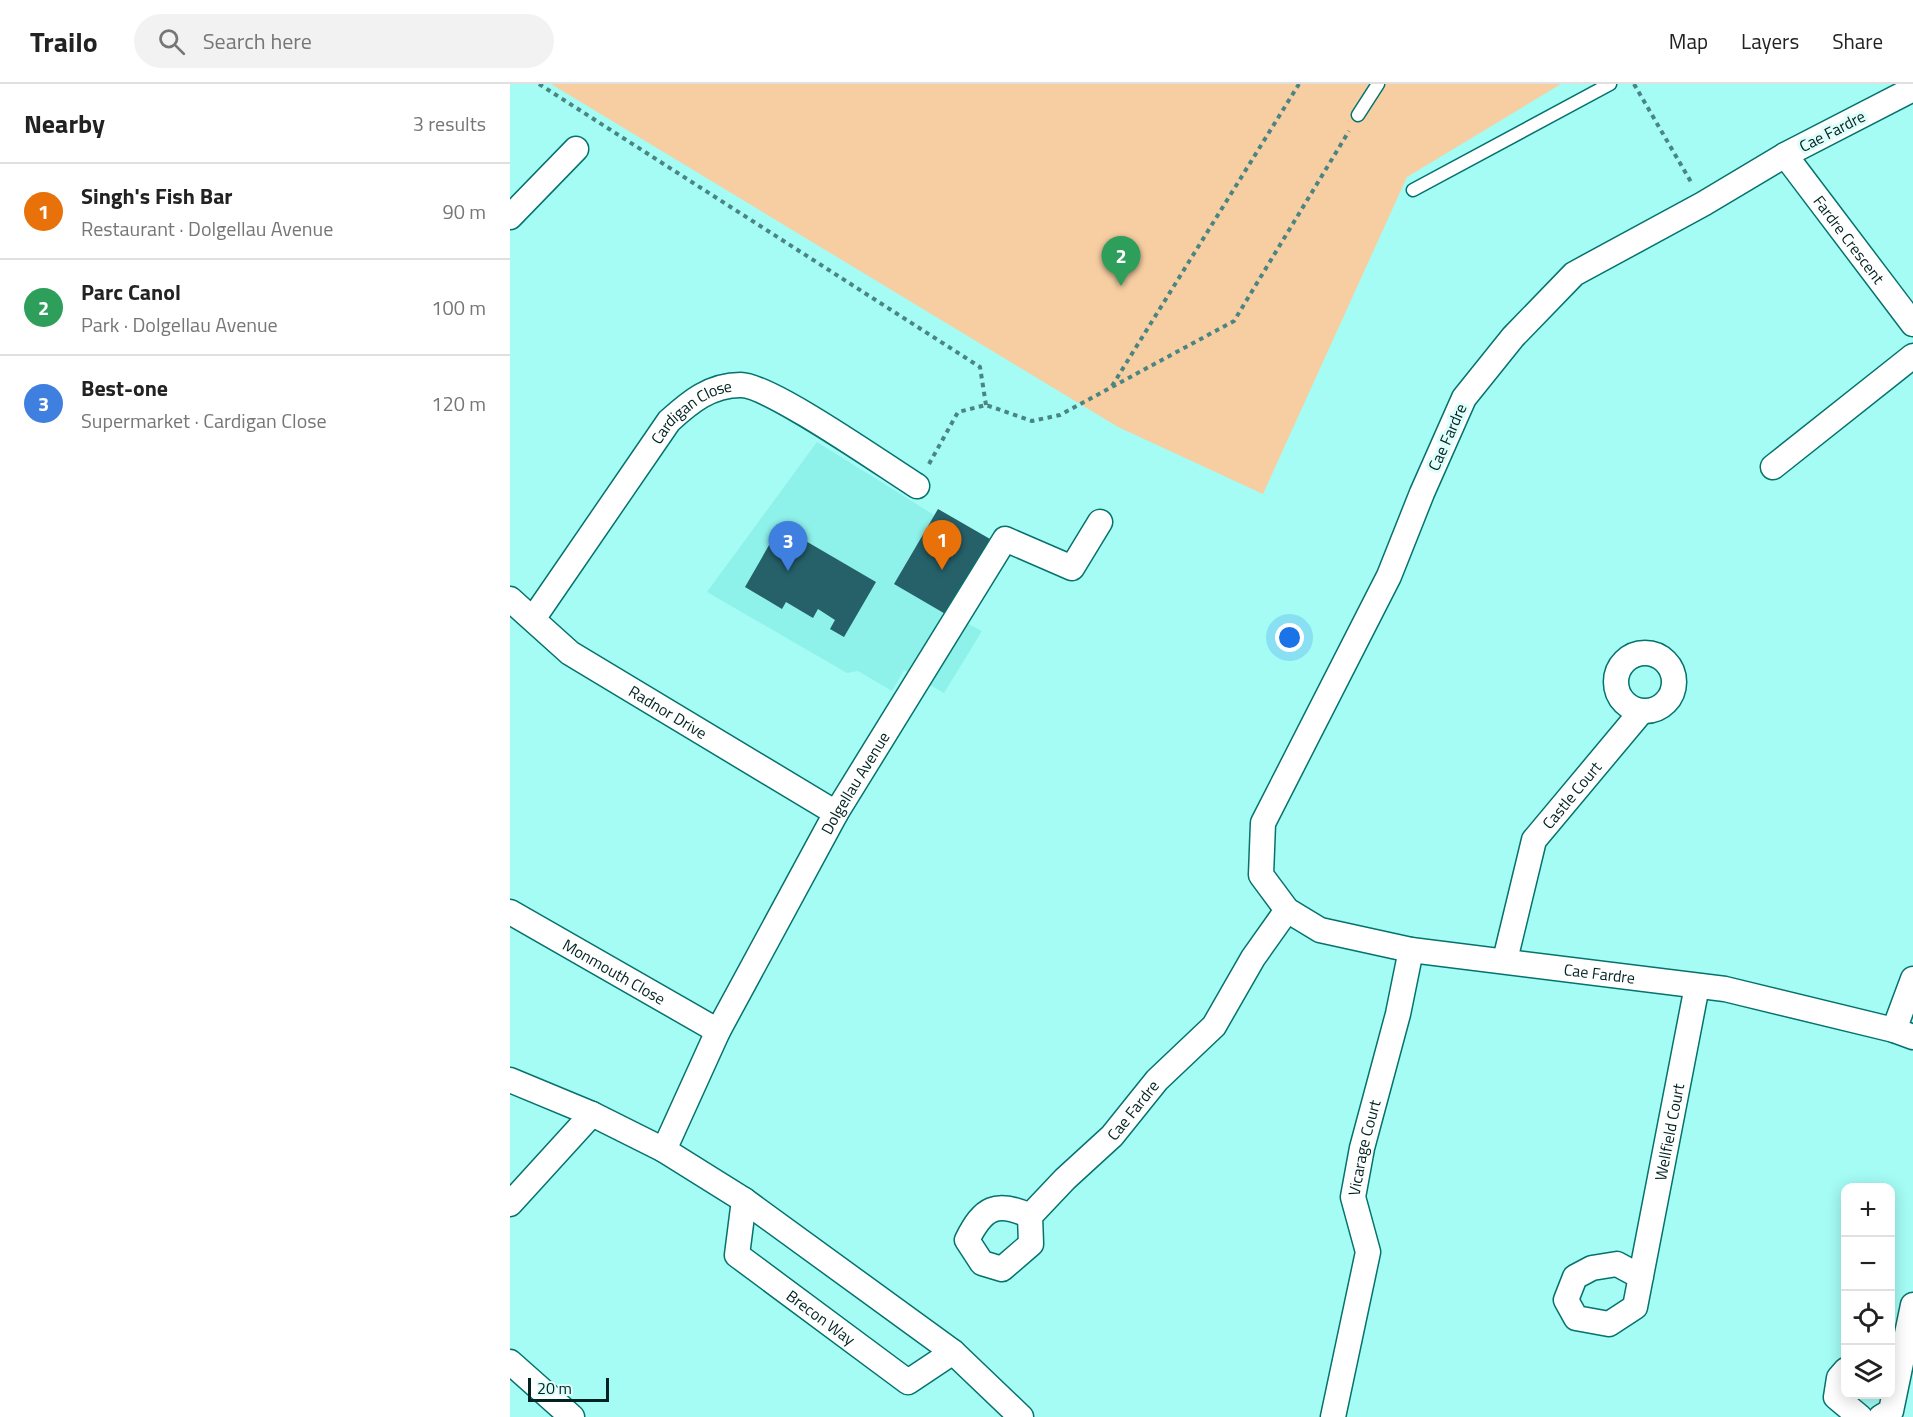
<!DOCTYPE html>
<meta charset="utf-8">
<style>
body{margin:0;font-family:"Titillium Web",sans-serif;background:#f2f2f2;color:#222}
.controls{position:absolute;right:18px;bottom:18px;display:grid;overflow:hidden;border-radius:12px;box-shadow:0 3px 15px #0003}
.controls button{width:54px;height:54px;display:grid;place-items:center;padding:0;border:0;border-bottom:2px solid #e0e0e0;background:#fff;color:#222;font:30px sans-serif}
.scale{position:absolute;left:18px;bottom:15px;width:81px;box-sizing:border-box;padding-left:6px;border:3px solid #002220;border-top:0;font-size:16px;line-height:21px;white-space:nowrap;color:#002220;-webkit-text-stroke:4px #defefb;paint-order:stroke}
.you{position:absolute;left:780px;top:554px;width:21px;height:21px;margin:-15px;border:4px solid #fff;border-radius:50%;background:#1a73e8;box-shadow:0 0 0 9px #1a73e833}
.badge{display:grid;place-items:center;width:39px;height:39px;border-radius:50%;background:#0f766e;color:#fff;font-size:20px;font-weight:700}
.pin{position:absolute;translate:-50% -50px;filter:drop-shadow(0 2px 3px #0008)}
.pin::after{content:'';position:absolute;top:32px;width:21px;height:18px;background:inherit;clip-path:polygon(0 0,100% 0,50% 100%)}
.list{margin:0;padding:0;list-style:none}
h2{display:flex;justify-content:space-between;align-items:center;height:78px;margin:0;padding:0 24px;font-size:26px}
h2 small{font-size:20px;font-weight:400;color:#767676}
.list li{display:grid;grid-template-columns:39px 1fr auto;gap:18px;align-items:center;box-sizing:border-box;height:96px;padding:0 24px;border-top:2px solid #e0e0e0}
.list b{display:block;font-size:22px;white-space:nowrap}
.list p{margin:0;font-size:20px;white-space:nowrap;color:#767676}
.list em{font-size:20px;font-style:normal;color:#767676}
.icon{flex:none;width:33px;height:33px;fill:none;stroke:currentColor;stroke-width:2;stroke-linecap:round;stroke-linejoin:round}
.map{position:relative;flex:none;width:1403px;height:1333px;overflow:hidden}
header{display:flex;align-items:center;gap:36px;box-sizing:border-box;height:84px;padding:0 30px;background:#fff;border-bottom:2px solid #e0e0e0}
header strong{font-size:28px}
nav{display:flex;gap:33px;margin-inline-start:auto;font-size:21px}
.search{width:420px;height:54px;background:#f2f2f2;display:flex;align-items:center;gap:15px;box-sizing:border-box;padding:0 21px;border-radius:33px;color:#767676;font-size:22px}
main{display:flex}
aside{flex:1;background:#fff}
.map>svg:first-child{display:block}
</style>
<header>
<strong>Trailo</strong>
<div class="search"><svg class="icon" aria-label="search" viewBox="0 0 24 24"><circle cx="10" cy="10" r="6"/><path d="M15 15l6 6"/></svg>Search here</div>
<nav><a>Map</a><a>Layers</a><a>Share</a></nav>
</header>
<main>
<aside>
<h2>Nearby<small>3 results</small></h2>
<ul class="list">
<li><span class="badge" style="background:#e8710a">1</span><div><b>Singh's Fish Bar</b><p>Restaurant · Dolgellau Avenue</p></div><em>90 m</em></li>
<li><span class="badge" style="background:#2e9e5b">2</span><div><b>Parc Canol</b><p>Park · Dolgellau Avenue</p></div><em>100 m</em></li>
<li><span class="badge" style="background:#3f7fe0">3</span><div><b>Best-one</b><p>Supermarket · Cardigan Close</p></div><em>120 m</em></li>
</ul>
</aside>
<div class="map">
<svg width="1403" height="1333" viewBox="0 0 1403 1333">
<rect width="100%" height="100%" fill="#a4fcf5"/>
<path fill="#8ef1ea" d="M307,358l117,73 4,-6 59,34 -42,74 27,14 -38,62 -40,-23 -12,21 -34,-20 -11,2 -140,-81z"/>
<path fill="#f7cea2" d="M41,0h1010l-154,93 -144,317 -145,-67z"/>
<path fill="#26616a" d="M428,425l59,34 -43,76 -60,-35z
M270,442l96,56 -32,55 -14,-8 5,-9 -17,-11 -5,9 -27,-16 -4,7 -37,-22z"/>
<g fill="none" stroke-linecap="round" stroke-linejoin="round">
<g stroke="#05726d" stroke-width="15">
<path id="service" d="M848,31l20,-31
M903,106l197,-106"/>
</g>
<g stroke="#05726d" stroke-width="27">
<g id="minor">
<path id="s1" d="M1403,5l-128,66 -82,49 -129,70 -61,63 -49,61 -42,95 -33,83 -126,247 -2,52 26,35 33,20 91,20 314,39 169,41 19,7"/>
<path id="s2" d="M1275,71l128,169"/>
<path d="M0,133l66,-68"/>
<path d="M1263,383l140,-111"/>
<path id="s3" d="M0,515l60,54 266,160"/>
<path id="s4" d="M23,535l136,-198c21,-19 41,-36 72,-36 29,0 144,81 176,101"/>
<circle cx="1135" cy="598" r="29"/>
<path id="s5" d="M0,828l208,119"/>
<path id="s6" d="M995,876l29,-120 107,-128"/>
<path d="M1384,946l19,-51"/>
<path d="M0,996l82,34 72,36 80,50 209,152 68,65"/>
<path id="s7" d="M154,1066l54,-119 118,-218 169,-274 67,29 28,-46"/>
<path id="s8" d="M234,1116l-7,55 171,127 45,-30"/>
<path d="M0,1120l82,-90"/>
<path id="s9" d="M520,1132c-34,-16 -47,-8 -63,24l15,23 20,6 29,-25 -1,-28 35,-37 47,-43 45,-56 57,-54 39,-68 34,-48"/>
<path id="s10" d="M1131,1193l-24,-13 -25,4 -17,9 -9,23 10,18 33,6 26,-17c21,-107 42,-214 62,-321"/>
<path d="M0,1278l62,55"/>
<path d="M1336,1286l-7,8 -3,19 24,20"/>
<path id="s11" d="M823,1333l35,-165 -15,-55 9,-49 36,-134 13,-64"/>
<path d="M1371,1333l10,-6 22,-106"/>
</g>
</g>
<path stroke="#4a8581" stroke-width="4" stroke-dasharray="4.5 4.5" stroke-linecap="butt" d="M29,0l441,283 6,38
M1124,0l57,98
M602,302l187,-302
M419,380l29,-52 28,-7 46,16 28,-6 174,-94 115,-190"/>
<use href="#service" stroke="#fff" stroke-width="12"/>
<use href="#minor" stroke="#fff" stroke-width="24"/>
</g>
<g text-anchor="middle" stroke-width="6" stroke-linejoin="round" paint-order="stroke">
<g font-size="16" fill="#002220" stroke="#defefb">
<text transform="translate(1322 47) rotate(-27)" y="6">Cae Fardre</text>
<text dy="6" stroke="none"><textPath href="#s2" startOffset="106">Fardre Crescent</textPath></text>
<text dy="6" stroke="none"><textPath href="#s4" startOffset="264">Cardigan Close</textPath></text>
<text transform="translate(937 353) rotate(-66)" y="6">Cae Fardre</text>
<text dy="6" stroke="none"><textPath href="#s3" startOffset="195">Radnor Drive</textPath></text>
<text dy="6" stroke="none"><textPath href="#s7" startOffset="414">Dolgellau Avenue</textPath></text>
<text dy="6" stroke="none"><textPath href="#s6" startOffset="182">Castle Court</textPath></text>
<text dy="6" stroke="none"><textPath href="#s5" startOffset="120">Monmouth Close</textPath></text>
<text dy="6" stroke="none"><textPath href="#s1" startOffset="1440">Cae Fardre</textPath></text>
<text dy="6" stroke="none"><textPath href="#s9" startOffset="342">Cae Fardre</textPath></text>
<text dy="6" stroke="none"><textPath href="#s10" startOffset="360">Wellfield Court</textPath></text>
<text dy="6" stroke="none"><textPath href="#s11" startOffset="276">Vicarage Court</textPath></text>
<text dy="6" stroke="none"><textPath href="#s8" startOffset="160">Brecon Way</textPath></text>
</g>
</g>
</svg>
<div class="controls">
<button>+</button>
<button>−</button>
<button><svg class="icon" aria-label="locate" viewBox="0 0 24 24"><circle cx="12" cy="12" r="6"/><path d="M12 2v4M12 18v4M2 12h4M18 12h4"/></svg></button>
<button><svg class="icon" aria-label="layers" viewBox="0 0 24 24"><path d="M12 4l9 5-9 5-9-5zM3 14l9 5 9-5"/></svg></button>
</div>
<div class="scale">20 m</div>
<div class="you"></div>
<div class="pin badge" style="left:432px;top:486px;background:#e8710a">1</div>
<div class="pin badge" style="left:611px;top:202px;background:#2e9e5b">2</div>
<div class="pin badge" style="left:278px;top:487px;background:#3f7fe0">3</div>
</div>
</main>
